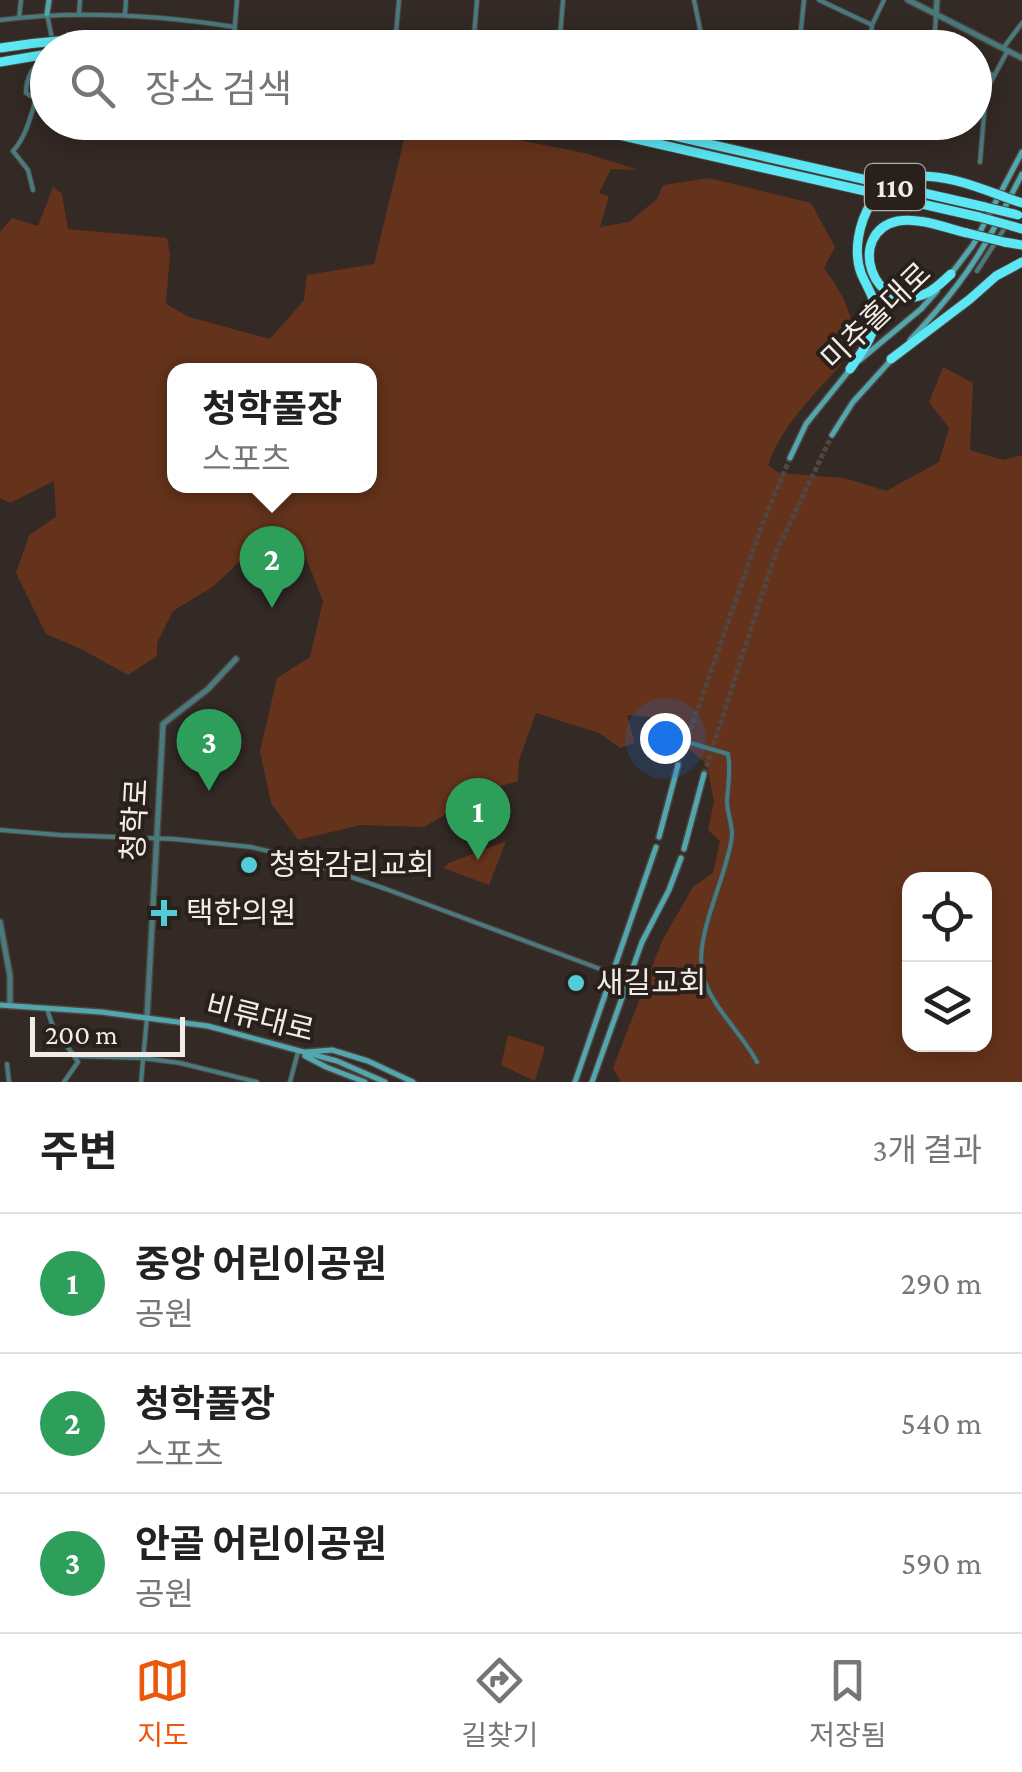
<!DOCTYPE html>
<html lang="ko">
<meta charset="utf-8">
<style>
body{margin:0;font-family:"Crimson Pro","Noto Sans KR",serif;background:#f6f6f6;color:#222}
.controls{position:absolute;right:30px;bottom:30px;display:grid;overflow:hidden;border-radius:20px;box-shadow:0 5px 25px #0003}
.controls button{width:90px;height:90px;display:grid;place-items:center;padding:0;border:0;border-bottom:2px solid #e0e0e0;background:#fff;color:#222;font:50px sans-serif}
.scale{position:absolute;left:30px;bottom:25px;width:155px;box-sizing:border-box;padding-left:10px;border:5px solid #f2ece9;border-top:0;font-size:28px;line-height:35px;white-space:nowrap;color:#f2ece9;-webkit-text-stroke:8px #291f1b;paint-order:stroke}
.you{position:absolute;left:665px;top:738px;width:35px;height:35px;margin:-25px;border:8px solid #fff;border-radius:50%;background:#1a73e8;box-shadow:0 0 0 15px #1a73e833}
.badge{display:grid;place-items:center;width:65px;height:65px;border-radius:50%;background:#ea580c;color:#fff;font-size:32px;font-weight:700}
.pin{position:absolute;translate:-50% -82px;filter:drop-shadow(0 2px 5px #0008)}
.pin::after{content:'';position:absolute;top:52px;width:35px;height:30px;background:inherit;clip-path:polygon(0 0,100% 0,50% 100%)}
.popup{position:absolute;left:167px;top:363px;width:210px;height:130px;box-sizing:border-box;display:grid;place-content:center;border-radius:20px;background:#fff;filter:drop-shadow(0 2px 8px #0005);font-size:32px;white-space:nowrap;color:#767676}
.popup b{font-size:38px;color:#222}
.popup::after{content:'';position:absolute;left:50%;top:100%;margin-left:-20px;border:20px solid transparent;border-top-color:#fff}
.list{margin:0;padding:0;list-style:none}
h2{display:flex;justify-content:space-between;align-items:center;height:130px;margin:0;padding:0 40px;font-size:42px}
h2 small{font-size:32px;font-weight:400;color:#767676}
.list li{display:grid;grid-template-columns:65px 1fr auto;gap:30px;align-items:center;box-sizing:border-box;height:140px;padding:0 40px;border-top:2px solid #e0e0e0}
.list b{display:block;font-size:38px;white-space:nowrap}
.list p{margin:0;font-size:32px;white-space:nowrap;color:#767676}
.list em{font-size:32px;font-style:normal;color:#767676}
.icon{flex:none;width:55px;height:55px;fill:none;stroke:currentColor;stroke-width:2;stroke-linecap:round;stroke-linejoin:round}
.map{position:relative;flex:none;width:1022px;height:1082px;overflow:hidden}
.search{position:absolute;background:#fff;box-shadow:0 5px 25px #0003;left:30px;right:30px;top:30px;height:110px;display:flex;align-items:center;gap:25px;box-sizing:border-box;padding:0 35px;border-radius:55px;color:#767676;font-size:38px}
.sheet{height:550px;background:#fff}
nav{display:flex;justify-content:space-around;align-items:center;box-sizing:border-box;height:140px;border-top:2px solid #e0e0e0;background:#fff;font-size:28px;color:#767676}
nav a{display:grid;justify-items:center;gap:5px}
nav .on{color:#ea580c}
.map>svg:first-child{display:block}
</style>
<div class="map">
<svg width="1022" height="1082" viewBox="0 0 1022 1082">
<rect width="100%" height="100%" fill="#332925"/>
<path fill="#65331b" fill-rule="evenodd" d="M408,123h22l155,30 54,17 -28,-1 -12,24 10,3 -9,31 29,-5 28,-23 6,-14 46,-7 102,25 24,44 -11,21c15,21 36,52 26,80 -5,16 -23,31 -34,44 -19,21 -39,46 -48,73l11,8 65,5 42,13 53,-29 10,-34 -20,-26 14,-35 30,16 -3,67 33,10 19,-5v627h-401l-8,-14 49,-127 31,-54 20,-14 7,-32 -12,-11 6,-28 -7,-38 -57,-47 -23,-2 8,28 -15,5 -21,-15 -63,-20 -17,47 -1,21 -31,9 -63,37 -63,-2 -63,15 -27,-37 -11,-52 17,-73 33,-21 13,-56 -21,-53 -41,-7 -47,45 -41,25 -16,32v13l-29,19 -47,-26 -35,-15 -30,-61 13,-38 27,-18 -2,-36 -44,22 -10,-5v-266l12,-14 26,8 15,-39 9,7 6,35 99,9 3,16 -4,50 23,13 81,22 34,-39 3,-25 67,-11zM174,370h196v116h-196zM910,879h74v165h-74z
M506,841l-17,44 -46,-17 6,-5z
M508,1035l37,12 -10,34 -34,-16z"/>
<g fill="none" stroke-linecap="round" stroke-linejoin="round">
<path stroke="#504642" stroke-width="5" stroke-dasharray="5 2.5" stroke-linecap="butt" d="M678,765l86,-245 26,-62
M704,774l72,-222 56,-117"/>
<g stroke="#4e4440" stroke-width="6">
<path id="minor" d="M694,0l10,48
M819,0l53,25
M47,14l7,34
M79,15l1,-15
M125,15l1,-15
M19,18l2,-18
M0,20c78,-10 158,-5 235,7
M315,35l122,13
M871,40l1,-15 12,-25
M395,44l4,-44
M1004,47l18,-24
M233,48l4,-48
M473,48l4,-48
M559,48l4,-48
M799,48l5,-48
M934,48l2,-34
M974,66l19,9
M719,136l1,-14
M980,162l6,-71 22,-41
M33,190l-5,-20 -15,-19c13,-14 17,-33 23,-52l-10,-6c0,-16 8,-29 21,-36
M977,271l29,-45
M646,730l82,24c3,17 0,31 -1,47 0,10 4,20 5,31 0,7 -2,16 -4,23 -8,35 -34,86 -25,121 9,32 39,57 54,86
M0,830l60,5 114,4 77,8 42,10 93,32 217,81
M47,1009l5,15 26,38 -14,20
M75,1056l67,2 38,5 77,19
M7,1064l2,18
M141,1082l6,-65
M290,1082l8,-30"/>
</g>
<g stroke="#4e4440" stroke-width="8">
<path id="tertiary" d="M908,0l114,58
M936,14l1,-14
M0,922l10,54v30
M147,1017l16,-293 45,-35 28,-30"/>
</g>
<g stroke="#4e4440" stroke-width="8">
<path id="secondary" d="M47,14l2,-14
M1003,211l19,-37
M951,274l22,-29 49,-93
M910,340c37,-39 63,-72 88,-119
M860,360l61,-51 16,-18
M832,435l21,-33 39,-43
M790,458l16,-34 46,-57
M659,837l19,-72
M684,849l20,-75
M0,1005l101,7 107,14 129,35 48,21
M306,1052l26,-2 36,11 45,21
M305,1056l21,11 39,15
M575,1082l81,-235
M592,1082l50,-140 27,-52 12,-32"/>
</g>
<g stroke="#4e4440" stroke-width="11">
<path id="motorway" d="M0,62l48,-8
M562,122l417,95
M613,122l372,85
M1012,226l10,3
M1004,242l18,3
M951,274c-7,6 -15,15 -24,19 -55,26 -82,-61 -29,-72 21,-4 48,7 69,12
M891,359l79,-60 26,-23 26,-14
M850,369c12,-17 27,-36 26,-58 -1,-14 -10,-25 -15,-38 -8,-22 -2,-50 10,-70"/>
</g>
<use href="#minor" stroke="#487a7e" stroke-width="4"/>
<use href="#tertiary" stroke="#487a7e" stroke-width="5"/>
<use href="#secondary" stroke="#52a6ad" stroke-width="5"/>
<use href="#motorway" stroke="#5be7f3" stroke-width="9"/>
<g stroke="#4e4440" stroke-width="11" stroke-linecap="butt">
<path id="motorway-bridge" d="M0,48c90,-14 183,-16 273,0
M871,203c40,-51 101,-16 151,0
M985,207l33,8
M979,217l33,9
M967,233l37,9"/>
</g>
<use href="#motorway-bridge" stroke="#5be7f3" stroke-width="9"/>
</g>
<g fill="#52ccd6" stroke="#291f1b" stroke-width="4">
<circle cx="249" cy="865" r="10"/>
<path d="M159 898h10v10h10v10h-10v10h-10v-10h-10v-10h10z"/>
<circle cx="576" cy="983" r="10"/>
</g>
<g text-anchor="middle" stroke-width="8" stroke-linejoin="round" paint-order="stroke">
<rect fill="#291f1b" stroke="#b6aeab" stroke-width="2.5" x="865" y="164" width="60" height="46" rx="8"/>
<g font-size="28" font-weight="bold" fill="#f2ece9">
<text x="895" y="197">110</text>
</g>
<g font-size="30" fill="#f2ece9" stroke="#291f1b">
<text transform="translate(876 316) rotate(-44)" y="10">미추홀대로</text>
<text transform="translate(135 820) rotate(-87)" y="10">청학로</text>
<text transform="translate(260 1018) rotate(14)" y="10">비류대로</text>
</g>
<g font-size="30" fill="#f2ece9" stroke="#291f1b" text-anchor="start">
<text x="269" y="875">청학감리교회</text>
<text x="186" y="923">택한의원</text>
<text x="596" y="993">새길교회</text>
</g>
</g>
</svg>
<div class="controls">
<button><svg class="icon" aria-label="locate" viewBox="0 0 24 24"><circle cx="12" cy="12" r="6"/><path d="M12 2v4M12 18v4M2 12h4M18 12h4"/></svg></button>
<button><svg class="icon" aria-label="layers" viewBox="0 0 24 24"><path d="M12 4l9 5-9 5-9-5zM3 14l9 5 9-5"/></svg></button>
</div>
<div class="scale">200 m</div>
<div class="you"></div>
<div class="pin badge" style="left:478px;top:860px;background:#2e9e5b">1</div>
<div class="pin badge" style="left:272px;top:608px;background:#2e9e5b">2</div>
<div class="popup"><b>청학풀장</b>스포츠</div>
<div class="pin badge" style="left:209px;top:791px;background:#2e9e5b">3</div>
<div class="search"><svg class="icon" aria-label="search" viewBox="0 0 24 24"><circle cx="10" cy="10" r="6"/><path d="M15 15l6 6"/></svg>장소 검색</div>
</div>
<section class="sheet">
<h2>주변<small>3개 결과</small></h2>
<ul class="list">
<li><span class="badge" style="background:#2e9e5b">1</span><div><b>중앙 어린이공원</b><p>공원</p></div><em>290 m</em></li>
<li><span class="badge" style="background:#2e9e5b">2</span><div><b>청학풀장</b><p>스포츠</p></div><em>540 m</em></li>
<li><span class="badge" style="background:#2e9e5b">3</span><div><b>안골 어린이공원</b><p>공원</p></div><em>590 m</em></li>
</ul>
</section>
<nav>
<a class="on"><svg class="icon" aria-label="map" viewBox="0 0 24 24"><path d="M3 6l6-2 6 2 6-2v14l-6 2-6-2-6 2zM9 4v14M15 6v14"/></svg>지도</a>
<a><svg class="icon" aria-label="directions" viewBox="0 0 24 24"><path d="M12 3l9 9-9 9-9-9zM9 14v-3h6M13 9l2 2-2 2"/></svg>길찾기</a>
<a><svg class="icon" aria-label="saved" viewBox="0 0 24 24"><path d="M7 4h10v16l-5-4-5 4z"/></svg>저장됨</a>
</nav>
